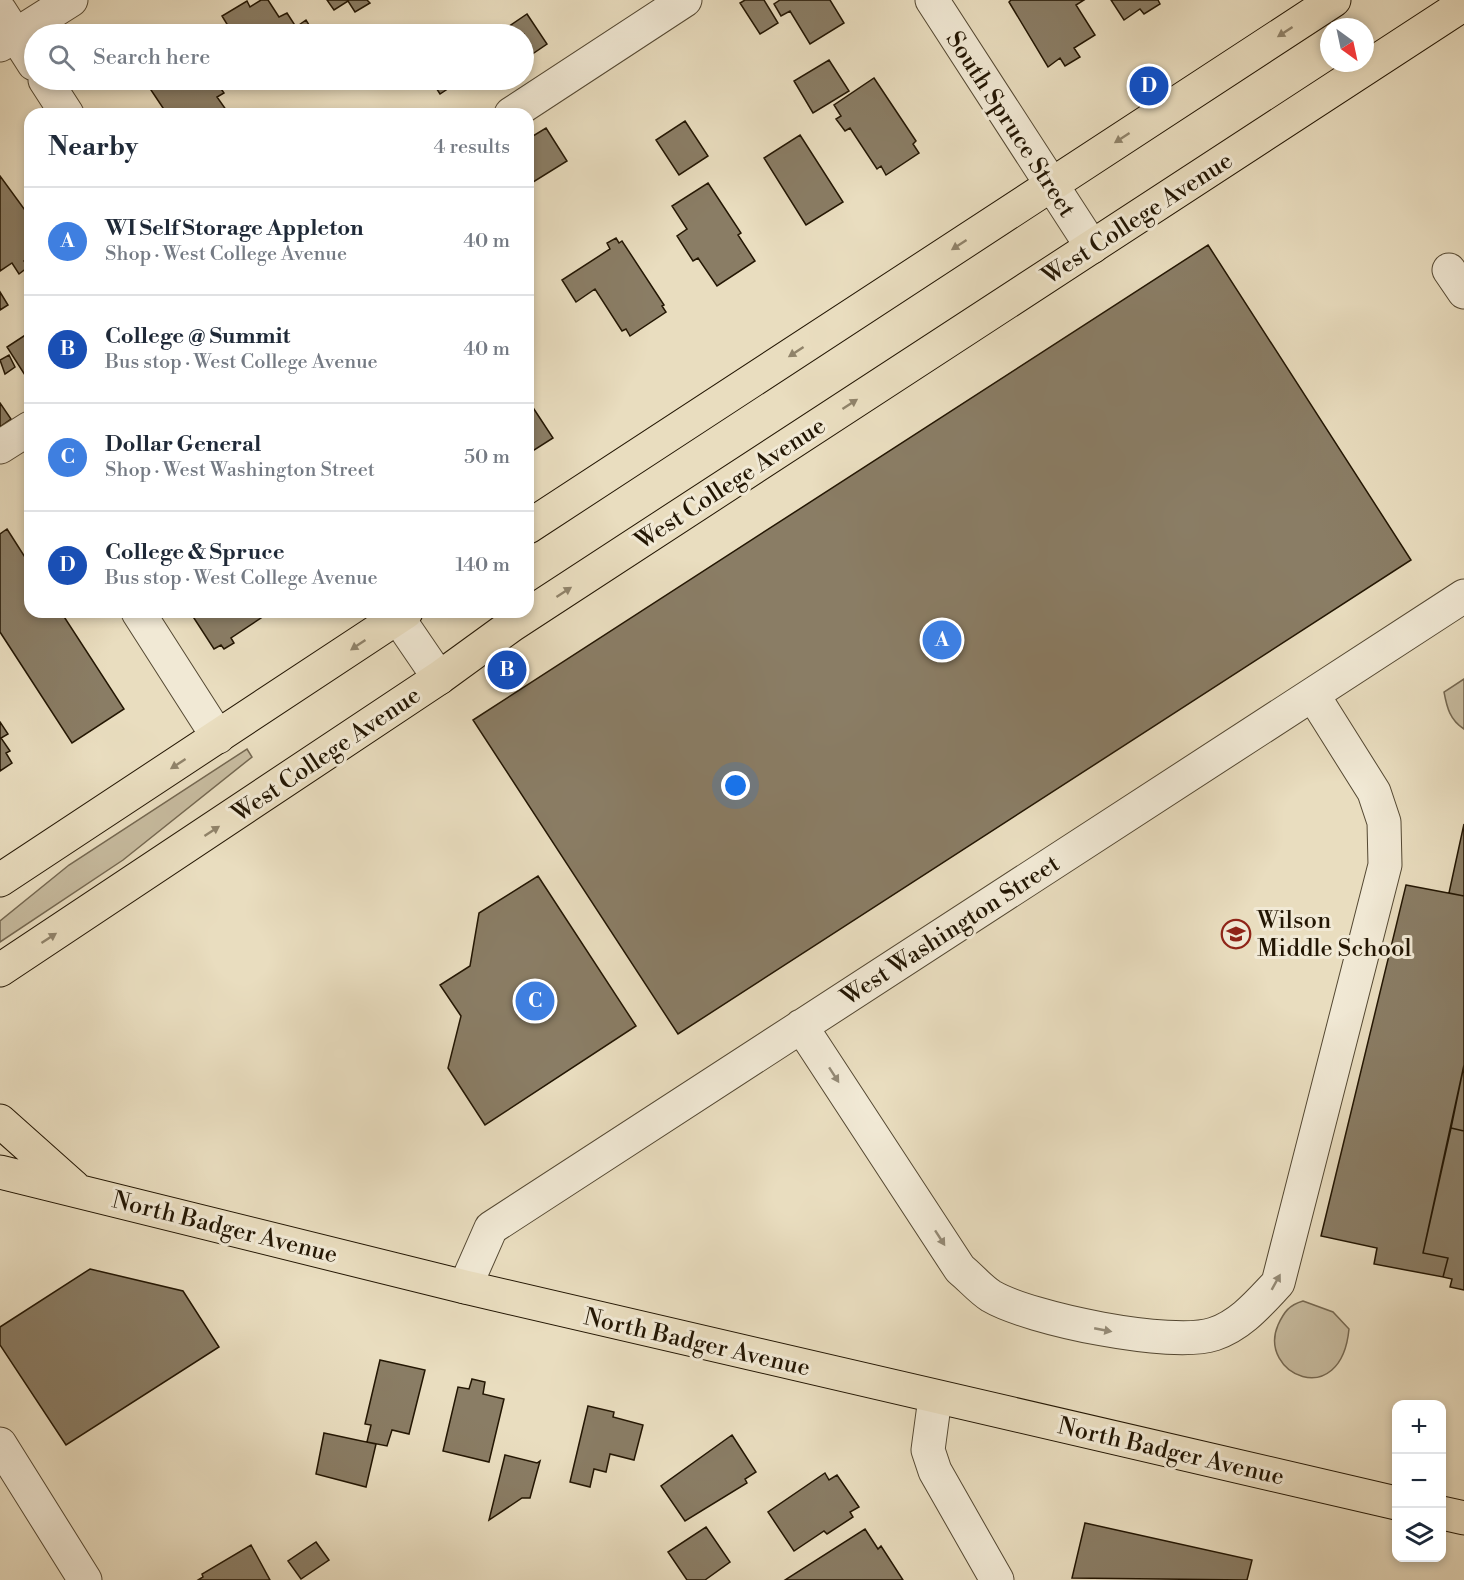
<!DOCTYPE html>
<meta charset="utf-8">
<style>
body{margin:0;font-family:"Libre Bodoni",serif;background:#f2f2f3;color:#1f2937}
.controls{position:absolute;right:18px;bottom:18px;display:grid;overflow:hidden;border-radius:12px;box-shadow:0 3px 9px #0003}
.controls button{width:54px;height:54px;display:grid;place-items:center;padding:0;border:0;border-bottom:2px solid #e0e1e3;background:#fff;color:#1f2937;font:30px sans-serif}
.compass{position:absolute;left:1320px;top:18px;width:54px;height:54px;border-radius:50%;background:#fff;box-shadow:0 3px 9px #0003;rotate:147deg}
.you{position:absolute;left:736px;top:786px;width:21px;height:21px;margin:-15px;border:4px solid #fff;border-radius:50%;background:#1a73e8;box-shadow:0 0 0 9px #1a73e833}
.badge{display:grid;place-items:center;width:39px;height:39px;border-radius:50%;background:#8f2418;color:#fff;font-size:20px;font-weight:700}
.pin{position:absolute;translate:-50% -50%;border:3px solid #fff;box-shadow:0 2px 6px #0006}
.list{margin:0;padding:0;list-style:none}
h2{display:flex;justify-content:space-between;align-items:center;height:78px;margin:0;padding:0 24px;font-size:26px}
h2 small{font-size:20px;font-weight:400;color:#747a83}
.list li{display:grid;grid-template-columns:39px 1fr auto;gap:18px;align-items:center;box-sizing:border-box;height:108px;padding:0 24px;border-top:2px solid #e0e1e3}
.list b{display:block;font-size:22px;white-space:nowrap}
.list p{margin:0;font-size:20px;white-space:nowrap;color:#747a83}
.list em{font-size:20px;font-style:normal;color:#747a83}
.icon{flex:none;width:33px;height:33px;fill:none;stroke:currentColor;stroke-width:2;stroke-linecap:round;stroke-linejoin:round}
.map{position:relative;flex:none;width:1464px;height:1580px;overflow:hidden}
.search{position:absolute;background:#fff;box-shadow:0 3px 9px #0003;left:24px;top:24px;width:510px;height:66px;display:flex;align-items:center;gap:15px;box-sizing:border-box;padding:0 21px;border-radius:33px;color:#747a83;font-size:22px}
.panel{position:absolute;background:#fff;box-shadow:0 3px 9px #0003;left:24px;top:108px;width:510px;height:510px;border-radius:18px}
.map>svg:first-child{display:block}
</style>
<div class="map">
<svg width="1464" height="1580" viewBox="0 0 1464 1580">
<rect width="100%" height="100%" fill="#e9ddbf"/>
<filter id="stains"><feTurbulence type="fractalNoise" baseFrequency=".00333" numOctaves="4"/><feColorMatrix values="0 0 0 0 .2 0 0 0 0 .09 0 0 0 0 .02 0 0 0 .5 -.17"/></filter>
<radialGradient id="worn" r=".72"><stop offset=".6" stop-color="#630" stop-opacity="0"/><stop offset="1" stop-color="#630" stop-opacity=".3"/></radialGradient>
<path fill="#c7bb9f" stroke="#756851" stroke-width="1.5" d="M1464,679v50c-14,-9 -17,-21 -20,-37z
M247,749l5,8 -129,103 -123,82v-21l69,-56z
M1303,1301l30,11 16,17c-8,83 -92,45 -71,-4 6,-13 11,-20 25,-24z"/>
<path fill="#8a7d65" stroke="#231603" stroke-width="1.5" d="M261,0h7l11,17 8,-4 9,14 10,-7 8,13 -81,1 -11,-18 25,-15 3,6z
M327,0h40l3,3 -15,9 -7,-11 -14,9z
M745,0h19l14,23 -18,11 -20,-31z
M780,0h50l14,23 -34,21 -20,-33 -9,5 -7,-12z
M1011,0h73l-8,5 19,30 -21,13 6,9 -15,9 -5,-8 -12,9 -39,-65z
M1111,0h47l2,4 -16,10 -4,-5 -16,11z
M527,14l20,30 -19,13 -4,-7v-16h-11l-5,-7z
M829,60l20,31 -36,22 -19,-32z
M874,78l42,63 -3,3 6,9 -33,22 -5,-9 -4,3 -27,-41 -5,3 -9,-12 5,-3 -7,-11z
M147,80h68l9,13 -7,4 12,17h-62l-22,-33z
M273,80h20l-14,8z
M431,80h30l-21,14z
M685,121l23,35 -29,19 -23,-35z
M546,128l21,33 -37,23 -2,-3v-42z
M800,135l43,67 -37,23 -42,-67z
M0,176l30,41v40l-6,4 4,6 -9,7 -7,-11 -12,8z
M708,183l33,50 -3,2 17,26 -38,25 -19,-28 -5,3 -16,-25 10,-7 -15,-23z
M616,238l3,5 3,-2 42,64 -2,1 4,6 -36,24 -4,-7 -4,2 -27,-42 -19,13 -14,-22 48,-31 -3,-6z
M1208,245l203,315 -733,474 -205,-314z
M0,292l8,13 -8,5z
M30,332v51l-23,-36z
M9,355l6,12 -10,7 -5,-14z
M528,400l25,38 -25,16z
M0,403l11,16 -11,8z
M7,529l23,36v47h31l63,97 -52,34 -72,-111v-98z
M190,612h80l-39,26 3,5 -10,6 -3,-4 -7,4z
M0,722l8,12 -7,4 9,13 -4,2 6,10 -12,8z
M1464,824v72l-15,-3z
M538,876l98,150 -151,99 -37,-57 13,-52 -21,-31 30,-19 9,-53z
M1406,885l58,11v169l-41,188 25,5 -5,19 -69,-13 3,-16 -56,-12z
M1464,1065v66l-13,-3z
M1451,1128l13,3v159l-14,-3 2,-8 -9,-2 5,-19 -25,-5z
M90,1269l93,22 36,56 -153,98 -66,-100v-18z
M380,1360l45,10 -16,64 -17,-4 -5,16 -20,-4 4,-17 -6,-1z
M472,1379l13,3 -2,12 21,5 -15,63 -46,-11 15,-64 11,2z
M588,1406l26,6 -1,5 30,8 -9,35 -24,-6 -4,18 -12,-3 -4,18 -20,-5z
M324,1433l52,11 -10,43 -50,-13z
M732,1435l24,37 -11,7 2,4 -62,38 -24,-35z
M505,1455l32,8 3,-2 -10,37h-8l-33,22z
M825,1473l4,7 8,-5 22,32 -9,5 3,5 -26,17 -3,-3 -30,20 -26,-39z
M1085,1523l167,37 -5,20 -175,-2z
M706,1527l24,35 -25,18h-18l-19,-28z
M865,1529l13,20 3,-3 22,34h-118z
M316,1542l13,18 -28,19 -13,-18z
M251,1545l19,35h-72l5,-3 -1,-3z"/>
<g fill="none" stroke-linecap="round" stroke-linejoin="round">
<g stroke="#544832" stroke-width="35">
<path id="minor" d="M932,0l160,247
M0,11l34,53
M0,45l71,-45
M45,80l22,34
M511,114l174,-114
M1449,270l15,22
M0,447l30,-19
M138,612l80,125
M394,612l45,66
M801,1026l159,243c10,8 20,20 31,27 39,23 181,52 223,38 27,-9 45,-31 64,-51l107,-418 -1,-43 -10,-30 -61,-97
M465,1287l26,-59 973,-632
M935,1398l-7,52 7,21 62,109
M0,1444l85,136"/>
</g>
<g stroke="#231603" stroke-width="35">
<path id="major" d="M528,527l806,-527
M0,880l406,-268
M0,970l439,-292 73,-53 952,-621
M0,1121l74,66
M0,1172l465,115 931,216
M1442,1513l22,5"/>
</g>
<use href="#minor" stroke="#f1e9d5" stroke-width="33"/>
<use href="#major" stroke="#e9ddbf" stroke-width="33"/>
</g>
<defs><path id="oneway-solid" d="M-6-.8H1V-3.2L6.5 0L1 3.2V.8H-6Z" transform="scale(1.5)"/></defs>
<g fill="#90836a">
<use href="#oneway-solid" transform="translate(1285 32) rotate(147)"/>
<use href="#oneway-solid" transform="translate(1122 138) rotate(147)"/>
<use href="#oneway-solid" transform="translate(959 245) rotate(147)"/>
<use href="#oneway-solid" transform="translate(796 352) rotate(147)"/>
<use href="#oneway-solid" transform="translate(850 404) rotate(-33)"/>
<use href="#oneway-solid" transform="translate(564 592) rotate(-33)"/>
<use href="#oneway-solid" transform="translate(358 645) rotate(146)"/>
<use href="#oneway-solid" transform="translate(178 764) rotate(147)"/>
<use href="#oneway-solid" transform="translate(212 831) rotate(-33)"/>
<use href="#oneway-solid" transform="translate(49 938) rotate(-33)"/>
</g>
<g fill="#948a76">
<use href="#oneway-solid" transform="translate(834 1075) rotate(57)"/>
<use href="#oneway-solid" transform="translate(940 1238) rotate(57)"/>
<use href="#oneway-solid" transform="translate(1276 1282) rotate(-61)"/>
<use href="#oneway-solid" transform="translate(1103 1330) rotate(11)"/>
</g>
<defs>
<g id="school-ring" transform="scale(1.5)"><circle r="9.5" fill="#f1e9d5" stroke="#8f2418" stroke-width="1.5"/><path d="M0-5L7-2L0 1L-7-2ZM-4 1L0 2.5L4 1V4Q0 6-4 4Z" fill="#8f2418"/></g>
</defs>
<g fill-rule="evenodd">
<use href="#school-ring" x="1236" y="934"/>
</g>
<g text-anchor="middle" stroke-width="6" stroke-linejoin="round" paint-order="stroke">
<g font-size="24" fill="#231603" stroke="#f1e9d5">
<text transform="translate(1011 124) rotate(57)" y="8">South Spruce Street</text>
<text transform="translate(1137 218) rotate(-33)" y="8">West College Avenue</text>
<text transform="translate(730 483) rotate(-33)" y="8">West College Avenue</text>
<text transform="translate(326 754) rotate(-34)" y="8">West College Avenue</text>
<text transform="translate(950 930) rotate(-33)" y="8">West Washington Street</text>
<text transform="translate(225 1227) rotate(14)" y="8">North Badger Avenue</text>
<text transform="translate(697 1342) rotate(13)" y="8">North Badger Avenue</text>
<text transform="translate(1171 1451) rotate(13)" y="8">North Badger Avenue</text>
</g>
<g font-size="24" fill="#231603" stroke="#f1e9d5" text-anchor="start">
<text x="1257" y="928">Wilson<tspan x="1257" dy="28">Middle School</tspan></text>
</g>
</g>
<rect width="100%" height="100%" filter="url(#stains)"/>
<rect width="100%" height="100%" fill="url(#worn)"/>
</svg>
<div class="controls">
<button>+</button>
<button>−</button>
<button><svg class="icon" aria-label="layers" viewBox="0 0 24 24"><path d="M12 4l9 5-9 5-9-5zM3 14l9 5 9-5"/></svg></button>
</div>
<svg class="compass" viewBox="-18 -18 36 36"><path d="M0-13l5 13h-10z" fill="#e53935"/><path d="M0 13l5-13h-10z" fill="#747a83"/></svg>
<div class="you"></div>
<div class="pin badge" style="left:942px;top:640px;background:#3f7fe0">A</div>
<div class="pin badge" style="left:507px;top:670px;background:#1a4fb4">B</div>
<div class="pin badge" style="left:535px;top:1001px;background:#3f7fe0">C</div>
<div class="pin badge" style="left:1149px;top:86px;background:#1a4fb4">D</div>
<div class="search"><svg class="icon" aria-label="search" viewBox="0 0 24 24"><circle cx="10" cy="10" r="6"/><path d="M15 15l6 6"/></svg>Search here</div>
<section class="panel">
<h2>Nearby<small>4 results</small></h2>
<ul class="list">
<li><span class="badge" style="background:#3f7fe0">A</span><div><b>WI Self Storage Appleton</b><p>Shop · West College Avenue</p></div><em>40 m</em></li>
<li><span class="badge" style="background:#1a4fb4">B</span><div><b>College @ Summit</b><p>Bus stop · West College Avenue</p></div><em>40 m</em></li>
<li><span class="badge" style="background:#3f7fe0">C</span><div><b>Dollar General</b><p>Shop · West Washington Street</p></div><em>50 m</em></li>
<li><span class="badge" style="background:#1a4fb4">D</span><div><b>College &amp; Spruce</b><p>Bus stop · West College Avenue</p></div><em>140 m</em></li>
</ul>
</section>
</div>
